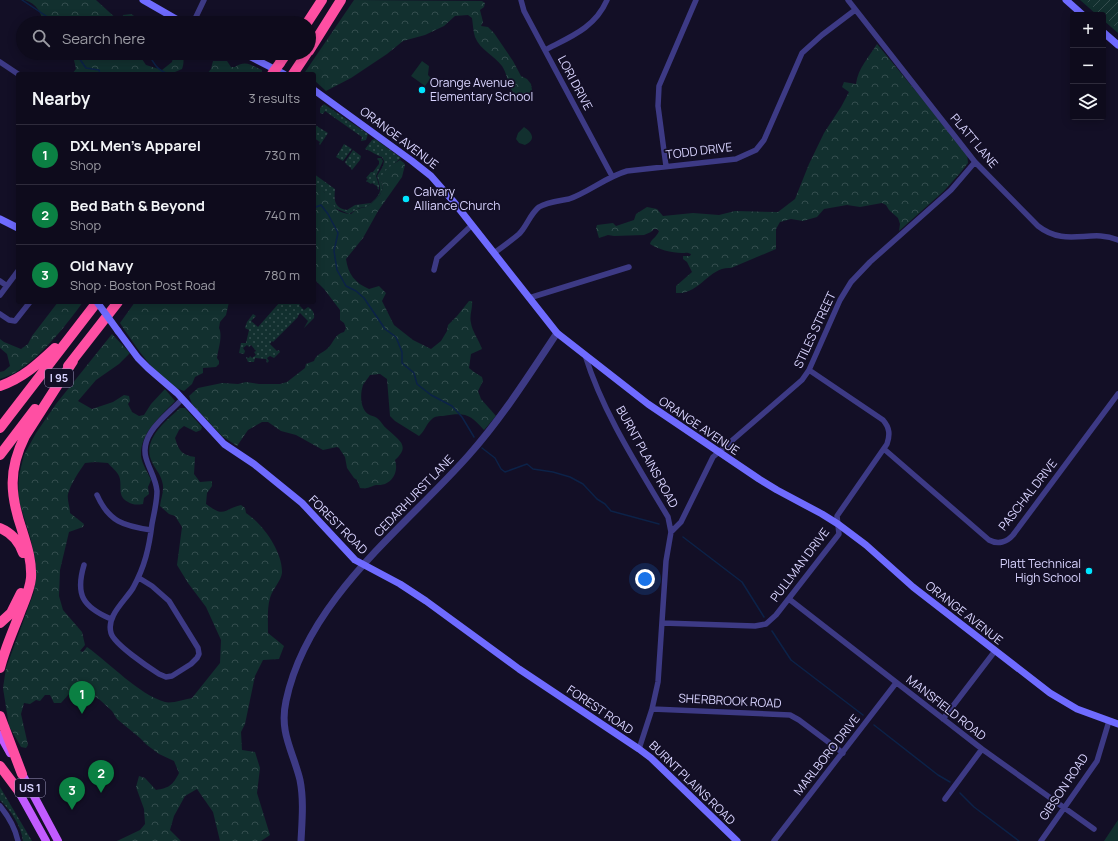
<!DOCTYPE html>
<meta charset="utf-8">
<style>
body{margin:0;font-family:Manrope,sans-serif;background:#171425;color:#f1f3f6}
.controls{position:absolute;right:12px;top:12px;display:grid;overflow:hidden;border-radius:4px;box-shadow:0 2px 10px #0003}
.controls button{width:36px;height:36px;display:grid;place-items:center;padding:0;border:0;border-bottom:1px solid #2e2b3b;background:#0e0b1c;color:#f1f3f6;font:20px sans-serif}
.you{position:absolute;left:645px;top:579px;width:14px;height:14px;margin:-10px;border:3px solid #fff;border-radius:50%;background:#1a73e8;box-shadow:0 0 0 6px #1a73e833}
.badge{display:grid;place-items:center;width:26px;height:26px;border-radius:50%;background:#0b8043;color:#fff;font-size:13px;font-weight:700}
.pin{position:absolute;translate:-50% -33px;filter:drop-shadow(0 1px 2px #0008)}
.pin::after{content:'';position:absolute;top:21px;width:14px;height:12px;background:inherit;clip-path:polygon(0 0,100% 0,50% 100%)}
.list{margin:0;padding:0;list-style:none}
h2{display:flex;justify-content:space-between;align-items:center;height:52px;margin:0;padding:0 16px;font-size:17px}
h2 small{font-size:13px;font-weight:400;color:#9b9ba3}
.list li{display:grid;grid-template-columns:26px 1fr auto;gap:12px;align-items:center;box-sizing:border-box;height:60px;padding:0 16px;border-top:1px solid #2e2b3b}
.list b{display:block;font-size:15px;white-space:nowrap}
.list p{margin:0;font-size:13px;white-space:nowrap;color:#9b9ba3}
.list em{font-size:13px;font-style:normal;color:#9b9ba3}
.icon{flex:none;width:22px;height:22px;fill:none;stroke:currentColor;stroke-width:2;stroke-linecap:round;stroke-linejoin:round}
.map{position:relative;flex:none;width:1118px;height:841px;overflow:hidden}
.search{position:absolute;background:#0e0b1c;box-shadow:0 2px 10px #0003;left:16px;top:16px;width:300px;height:44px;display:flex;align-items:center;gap:10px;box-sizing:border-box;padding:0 14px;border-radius:22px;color:#9b9ba3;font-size:15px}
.panel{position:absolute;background:#0e0b1c;box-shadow:0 2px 10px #0003;left:16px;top:72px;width:300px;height:232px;border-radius:4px}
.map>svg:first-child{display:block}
</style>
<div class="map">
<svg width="1118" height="841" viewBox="0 0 1118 841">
<defs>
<pattern id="grass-dots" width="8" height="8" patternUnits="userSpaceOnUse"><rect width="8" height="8" fill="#12302f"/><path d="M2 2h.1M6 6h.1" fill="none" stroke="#344d4e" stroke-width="1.8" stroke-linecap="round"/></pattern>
<pattern id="forest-crowns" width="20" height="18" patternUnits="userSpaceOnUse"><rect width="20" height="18" fill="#12302f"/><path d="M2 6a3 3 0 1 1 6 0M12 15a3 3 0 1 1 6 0" fill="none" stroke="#344d4e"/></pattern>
<pattern id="garden-furrows" width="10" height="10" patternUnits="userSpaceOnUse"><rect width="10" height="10" fill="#12302f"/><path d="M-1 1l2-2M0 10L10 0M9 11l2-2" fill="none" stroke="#344d4e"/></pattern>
</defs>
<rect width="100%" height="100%" fill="#130f26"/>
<path fill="url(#grass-dots)" d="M324,104l44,30 -2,6 -5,1 1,-4 -37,-26 -2,3 -3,-1v-5z
M315,125l13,8 -8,12 -1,-1 1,-2 -6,-4v-11z
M375,139l26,19 -6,5 -14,17 2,7 -3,8 -8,8 -6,4 -7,1 -10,6 -16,-7 -9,-15 -10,-7v-11l21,15c-1,11 -1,19 12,21l8,-5 16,-2c12,-11 10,-13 6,-27l6,-10 1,-5 -2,-4c-5,-1 -10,-6 -17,-8l7,-9z
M344,144l8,5 -9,12 -7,-4z
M353,150l8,6 -1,4 -8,10 -1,-1v-1l-5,-4 -1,-2z
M378,158h3l2,3 -7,15 3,9v5l-2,-2 1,-1 -6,-4 -1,1 -5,-3 2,-2 -2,-1 5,-6h2l6,-8v-3l-2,-2z
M280,302h15l2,2 2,-2h3l-3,3 5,5 4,-3c4,2 7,6 6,11l-10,10 4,-7 -8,-8 -2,3v1l-25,25 -1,-1 -2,3 7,7 2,-1 1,2 -6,6 -4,-2 -3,2 2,3 -2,2 -1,-4 -11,-1 -1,4h-6l-2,-5 3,1 1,-2 2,2 4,-3 -2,-3 2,-1 -5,-6 -2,2 -2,-2 -4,3 2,3 -1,3 -5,-1 2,-10h5l3,-13 -4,-2 2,-6 6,-8 3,2 -5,5 7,6z
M0,787l32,54h-9c-2,-16 -12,-30 -23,-41z"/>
<path fill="url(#forest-crowns)" d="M25,0h71l23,21h3l1,-6 8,-1 14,9h-102c-2,-11 -6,-19 -18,-23z
M354,0l128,1 3,2 -1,4 -4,3 3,12 -2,4 7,1 6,6 19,28 8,15 6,3 4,5 1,6 -4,5 -5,3c-16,-3 -13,-20 -21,-32 -8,-11 -22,-16 -27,-29 -2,-6 -2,-13 -3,-19l-4,-3 -13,1 -11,10 -19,9 -22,6 -16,13 -36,24 -25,13 -12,-11v-6h-7l-2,-2z
M877,44l90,109 1,10 -7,9 -17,19 -45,40 1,-7 -2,-6 -9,-8 -3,-5 -4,-2 -22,4 -13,-2 -23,4 -7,8 -14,4 -12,-2 -11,3 -4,7v20l-45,19c-22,-2 -31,27 -55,25v-7l16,-14 -5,-10 -4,-3v-3h7l1,-2c-4,-2 -5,-1 -9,-1 -10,0 -25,-4 -32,-9 1,-5 7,-7 9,-13l-2,-2h-3l-3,3 -7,3 -30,1 -6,-1 -9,3 -3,-10 1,-3 16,-2 3,3 18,-6 2,-6 11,-7 10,2 6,7 30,-3 26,2 16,-4 43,1 17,-13 14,-35 15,-31 17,-26 8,-15 -7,-5 2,-5 12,2c2,-16 13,-27 21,-40z
M45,53h91l4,3 6,9 16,5 10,-8 2,-9h8c2,5 2,11 0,16l-7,3 -1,2h-82l-7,-2 -2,2h-11l4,-5 -2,-9 -8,-6 -16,2z
M213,61h14l4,6h4c11,-7 15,-2 27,3v4h-55l4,-5z
M400,160l4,3 1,2 -3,12 -24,34 -15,27 -17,21c2,15 9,24 23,30l10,-3 7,7 -4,8 12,24 19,15 18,9 10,-8 6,-10 1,-6 9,-9 12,-15h3c1,7 -3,14 -1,22 1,8 8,17 11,26l-11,5 -2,14 5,4 8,5 1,4 -5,10 3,8 15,17 -12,14c-14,-16 -19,-18 -41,-14 -4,0 -8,0 -11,3 -6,5 -7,12 -13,17l-24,-15 -5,-5 -3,-37 -7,-5 -10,1c-2,3 -5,7 -7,10 -3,9 -3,23 5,29 3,2 6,2 9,4 4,3 6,8 10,11 12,11 24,17 8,31 3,9 0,20 -10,24 -3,1 -6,1 -9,1 -7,2 -8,4 -16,3l-3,-8 -3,-2 -7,-10 -2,-11 -6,-9 -2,-1 -14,3 -27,-15 -15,-4 -13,-9h-6l-14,8 -11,16 -15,-10 -30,-32 -3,-8 9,-8 24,-5 16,1 8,-2 13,2h21l7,-2 18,-14 1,-4 8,-3c2,-7 9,-8 14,-13 6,-6 7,-14 16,-16l2,-4 -2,-5 -4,-3v-10l-16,-21 -10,-10v-94c3,2 8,4 11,8 9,10 8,20 26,21l6,-5 9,-2 6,-4 8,-8 3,-8c0,-1 -2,-6 -2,-7 0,-8 12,-16 19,-20z
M58,302h25c-15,21 -39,51 -61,66 -6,5 -14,8 -22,11v-7l4,-1 6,-5 -3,-12 -7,-6v-9l4,3 17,7 7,-5 4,-8z
M135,302h94l-3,13 -6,7 -1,6c4,8 -1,21 -2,30l2,3v3l-3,3 -13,1v5l-8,4 -3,7 -8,7c-24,-7 -51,-48 -64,-68z
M112,334l18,19 -11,11 -23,16 -18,21 14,8 21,-7 11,-7 5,1 1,5 -2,3 4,8 7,4 5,-1 7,-11 14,-15 10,12c-15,16 -35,32 -34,55 1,8 7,17 10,24l-3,7 1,7 -5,4 -1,6c-6,1 -10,1 -15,-2 -12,-6 -5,-17 -9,-26 -2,-5 -8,-9 -11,-13l-13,-1 -10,1c-6,9 -14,20 -17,31 -1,6 2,13 2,19l14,11 -1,3 -14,5 -9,38 -1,26 4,14 19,22 3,13 -5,6 3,1 4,-5c24,17 51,47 78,55 6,2 21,-3 27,-4l28,-35 1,-23 -15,-33 -18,-24 -11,-18 5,-38 -7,-11 -6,-2 -9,-8c1,-9 5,-16 2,-25 -2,-8 -7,-12 -10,-19 -11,-22 14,-41 28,-54h5l17,19 -1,3 -5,2 -12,-6 -5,4 -4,8c4,13 7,17 20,19l-1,17 6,8 12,-1v5l-5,7 -1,11c19,14 16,6 35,1l4,3 1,5c17,11 37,39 36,60 -1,8 -10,17 -12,25 -3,10 -2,24 -2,35l16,13 -5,13 -16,1 -8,16 -10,48 -4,8 1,18 13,2 5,16 -3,25 13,42 -9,6h-41l-7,-29 -16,-23 -12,7 -11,20 -4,14 11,11h-64l23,-11 5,-6 -1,-15 -8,-22 3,-11 6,2 11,12c13,-2 17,-5 23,-17l-5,-12 -15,-7 -12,-9 -7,-7 -23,-19 -5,-8 -12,-11 -23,-15 -16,18h-7l-4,-8h-5l-5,6 -4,-1 -6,4 -6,-1 -3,11 7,31 -2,3 -5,-1 -12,-21 -6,-38 3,-20 28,-76 2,-26 -5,-26 -13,-42 1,-22 2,-9 3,-12 12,-22 20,-29z"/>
<path fill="#12302f" d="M1080,0h38v33l-15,-13v-5h-6z
M422,61l7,5 -1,9 3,3 -6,8 -14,-10z
M524,127c9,6 12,13 1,18l-6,-2 -3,-4 2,-6z
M1118,820v21h-14z"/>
<path fill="url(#garden-furrows)" d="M1085,0h33v29z"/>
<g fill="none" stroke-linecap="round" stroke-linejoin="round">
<path stroke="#0c2248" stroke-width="1.5" d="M22,0l27,18 4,5
M78,53l1,5 7,10 13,2 1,4
M148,53c6,11 9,17 21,21
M192,74l2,-1 4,1
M314,206l2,1 5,-2 7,9 10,19 -4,18 3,19 9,16 10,5 8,7 21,31 11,8 6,15v11l12,10 3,11 14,11 21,11 10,11 12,20
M482,448l13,10 6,11 4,3 22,-8 6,5 20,3 17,5 13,7 14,15 8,5 6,7 48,13
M683,537l59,45 22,35
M772,631l19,29 72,55
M874,725l64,50 12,7
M960,793l14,14 45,34"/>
<path stroke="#3d3a85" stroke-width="5.5" d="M521,0l3,11 88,165
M848,0l127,162 63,64c28,22 53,2 80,14
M193,23l11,-23
M545,50c25,-13 50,-22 62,-50
M0,62l18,12
M666,166l-8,-60 1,-20 37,-86
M494,253c8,-6 17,-12 25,-19 8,-8 11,-20 20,-27 8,-5 20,-6 30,-8 20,-7 37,-22 58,-28l109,-12 20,-9 8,-10 38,-87 20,-18 33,-25
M434,270l3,-12 35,-33
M0,281l7,5
M0,295l18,-24
M529,298l100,-31
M0,314l9,6 6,1 15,-19
M585,355c18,58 52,110 83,162l3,15 -5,29 -8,121 -6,27 -13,40
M884,449l105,91c9,5 18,2 24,-5l105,-141
M97,495c12,27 27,31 54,35
M671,532l10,-10 32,-65 89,-77 7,-10 31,-70 11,-18 19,-20 81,-72 24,-28
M84,565c-9,30 -1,42 27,54
M139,578l13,8 17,15 29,47 1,6 -2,4 -6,6 -19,12 -6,1 -7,-3c-11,-7 -45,-30 -48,-41 -5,-17 14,-32 22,-45 12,-22 16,-40 19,-64 2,-11 5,-22 5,-33 -1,-12 -8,-22 -11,-33 -7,-25 22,-43 36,-59
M789,599l193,150 112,80
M662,623l93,3 11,-2 10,-9 63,-81 -2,-18 50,-72c3,-9 3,-16 -4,-24l-74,-50
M652,709l138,6 9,5 44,33
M943,719l52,-68
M945,799l37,-50
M0,806c9,11 15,21 18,35
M774,841l122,-158
M1041,841l56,-80 12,-40"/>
<path stroke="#3d3a85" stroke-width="7" d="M301,841c1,-20 3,-41 -1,-61 -7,-29 -21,-47 -14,-79 21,-101 117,-172 182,-245 34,-38 61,-81 89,-123"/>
<path stroke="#6f6bff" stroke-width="7" d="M143,0l40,23
M1066,0l17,15
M1103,32l15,13
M243,53l41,21
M314,90l98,71 19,15 22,25 104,132 91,71 111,75 18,11 45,24 16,10 28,21 47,42 137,106 27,16 41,15
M0,219l18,9
M118,331l20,27 10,10 29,25 47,51 30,20 48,39 53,57 45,24 26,17 93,68 120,80 12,9 86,83"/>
<path stroke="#c25bff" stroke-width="8" d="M0,735l10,18
M20,770l38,71
M15,785l31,56"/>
<path stroke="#ff4fa3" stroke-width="10" d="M307,23l15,-23
M309,51l32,-51
M280,63l7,-10
M293,74l14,-21
M68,366l50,-64
M0,386c23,-8 38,-22 55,-38
M0,428l97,-126
M0,455l35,-46
M0,528c12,5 19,13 23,25
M0,623l11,-10 10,-20
M0,668c5,-20 14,-39 21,-58 4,-10 9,-21 10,-32 1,-17 -4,-32 -9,-48 -12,-35 -14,-60 3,-94l48,-75
M0,716l22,58
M0,766l18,24"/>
<path stroke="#6f6bff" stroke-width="7" d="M97,302l21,29"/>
<path stroke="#ff4fa3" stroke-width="10" d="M272,74l8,-11"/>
</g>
<g fill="#00e5ff" stroke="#130f26" stroke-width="1.5">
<circle cx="422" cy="90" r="4"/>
<circle cx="406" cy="199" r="4"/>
<circle cx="1089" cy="571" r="4"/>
</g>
<g text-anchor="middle" stroke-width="3.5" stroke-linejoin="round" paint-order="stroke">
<g fill="#130f26" stroke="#9e99be" stroke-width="1">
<rect x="45" y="369" width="28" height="18" rx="3"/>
<rect x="15" y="779" width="30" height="18" rx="3"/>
</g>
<g font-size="11" font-weight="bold" fill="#d9d4ff">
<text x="59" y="382">I 95</text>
<text x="30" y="792">US 1</text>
</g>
<g font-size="12" fill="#d9d4ff" stroke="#130f26" text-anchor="start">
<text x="430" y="87">Orange Avenue<tspan x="430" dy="14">Elementary School</tspan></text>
<text x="414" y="196">Calvary<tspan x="414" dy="14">Alliance Church</tspan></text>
<text x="1081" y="568" text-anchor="end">Platt Technical<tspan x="1081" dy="14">High School</tspan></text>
</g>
<g font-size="12" fill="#d9d4ff" stroke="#130f26">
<text transform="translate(575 83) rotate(62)" y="4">LORI DRIVE</text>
<text transform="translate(399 138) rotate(37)" y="4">ORANGE AVENUE</text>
<text transform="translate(974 141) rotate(50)" y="4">PLATT LANE</text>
<text transform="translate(699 151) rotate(-7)" y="4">TODD DRIVE</text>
<text transform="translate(815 330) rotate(-65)" y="4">STILES STREET</text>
<text transform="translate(699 426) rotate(34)" y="4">ORANGE AVENUE</text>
<text transform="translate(647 457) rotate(61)" y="4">BURNT PLAINS ROAD</text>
<text transform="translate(1028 495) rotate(-52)" y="4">PASCHAL DRIVE</text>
<text transform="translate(414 496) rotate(-46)" y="4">CEDARHURST LANE</text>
<text transform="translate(338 525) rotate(45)" y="4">FOREST ROAD</text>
<text transform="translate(800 565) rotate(-53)" y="4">PULLMAN DRIVE</text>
<text transform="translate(964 613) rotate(38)" y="4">ORANGE AVENUE</text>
<text transform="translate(730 701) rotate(3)" y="4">SHERBROOK ROAD</text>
<text transform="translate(946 708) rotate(38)" y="4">MANSFIELD ROAD</text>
<text transform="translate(600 710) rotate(34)" y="4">FOREST ROAD</text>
<text transform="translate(827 755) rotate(-52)" y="4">MARLBORO DRIVE</text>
<text transform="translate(692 783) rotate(44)" y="4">BURNT PLAINS ROAD</text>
<text transform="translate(1064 787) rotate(-56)" y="4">GIBSON ROAD</text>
</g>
</g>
</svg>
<div class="controls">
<button>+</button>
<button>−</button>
<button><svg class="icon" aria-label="layers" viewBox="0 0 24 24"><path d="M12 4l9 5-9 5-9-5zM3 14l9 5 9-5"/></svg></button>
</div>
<div class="you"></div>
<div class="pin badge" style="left:82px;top:714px">1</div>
<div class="pin badge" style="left:101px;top:793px">2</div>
<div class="pin badge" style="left:72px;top:810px">3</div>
<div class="search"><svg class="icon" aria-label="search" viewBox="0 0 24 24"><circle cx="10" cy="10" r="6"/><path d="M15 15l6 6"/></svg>Search here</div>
<section class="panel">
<h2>Nearby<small>3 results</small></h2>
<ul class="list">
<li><span class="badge">1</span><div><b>DXL Men's Apparel</b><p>Shop</p></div><em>730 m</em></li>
<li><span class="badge">2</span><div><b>Bed Bath &amp; Beyond</b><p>Shop</p></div><em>740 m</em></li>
<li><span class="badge">3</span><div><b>Old Navy</b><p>Shop · Boston Post Road</p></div><em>780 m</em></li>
</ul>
</section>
</div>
